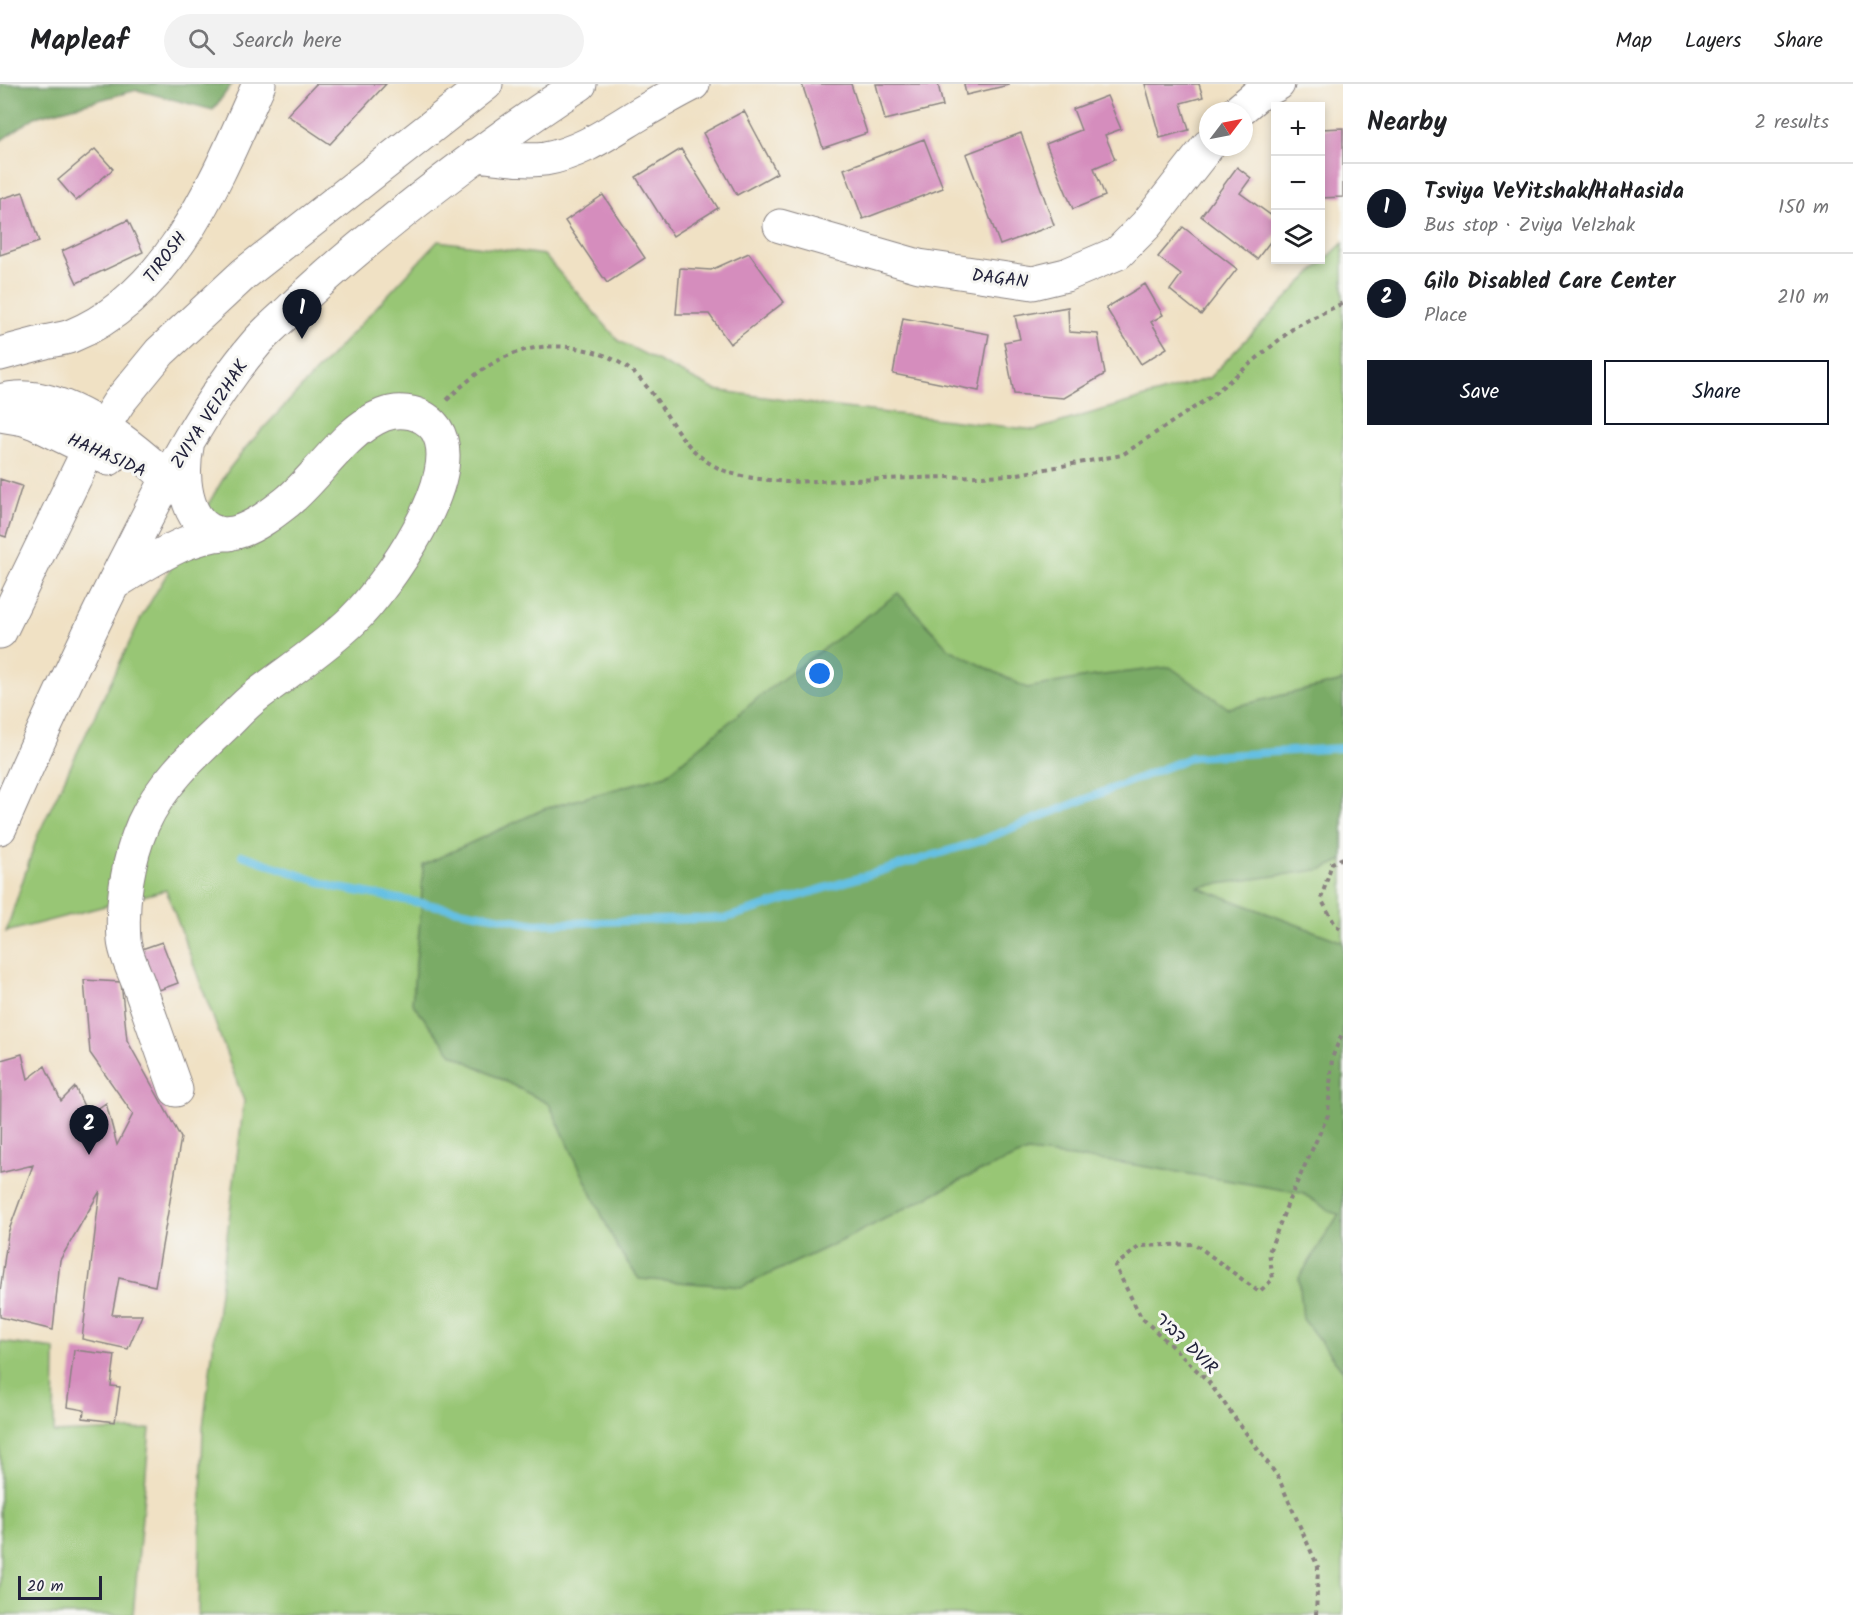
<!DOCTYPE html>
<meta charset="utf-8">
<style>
body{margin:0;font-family:Kalam,"Playpen Sans Hebrew",sans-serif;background:#f2f2f2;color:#202124}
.controls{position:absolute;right:18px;top:18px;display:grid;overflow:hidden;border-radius:0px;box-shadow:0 3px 9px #0003}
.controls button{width:54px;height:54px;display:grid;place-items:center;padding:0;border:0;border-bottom:2px solid #e0e0e0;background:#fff;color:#202124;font:30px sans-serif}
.compass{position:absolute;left:1199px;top:18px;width:54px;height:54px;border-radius:50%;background:#fff;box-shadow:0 3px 9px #0003;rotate:58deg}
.scale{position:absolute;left:18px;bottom:15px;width:84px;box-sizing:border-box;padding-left:6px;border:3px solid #22223b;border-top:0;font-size:16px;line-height:21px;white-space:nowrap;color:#22223b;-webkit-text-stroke:4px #f6f6f2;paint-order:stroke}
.you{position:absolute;left:820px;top:590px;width:21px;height:21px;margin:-15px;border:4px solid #fff;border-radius:50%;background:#1a73e8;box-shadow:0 0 0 9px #1a73e833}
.badge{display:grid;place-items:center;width:39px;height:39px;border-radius:50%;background:#111827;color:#fff;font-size:20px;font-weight:700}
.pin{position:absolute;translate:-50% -50px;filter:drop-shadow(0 2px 3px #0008)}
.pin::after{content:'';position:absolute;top:32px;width:21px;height:18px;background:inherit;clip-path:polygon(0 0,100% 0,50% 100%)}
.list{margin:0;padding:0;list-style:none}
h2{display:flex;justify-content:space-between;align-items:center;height:78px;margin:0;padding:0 24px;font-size:26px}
h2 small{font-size:20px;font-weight:400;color:#757577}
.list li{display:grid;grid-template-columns:39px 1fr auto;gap:18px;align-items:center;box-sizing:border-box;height:90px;padding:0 24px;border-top:2px solid #e0e0e0}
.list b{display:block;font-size:22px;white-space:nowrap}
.list p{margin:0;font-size:20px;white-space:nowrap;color:#757577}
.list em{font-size:20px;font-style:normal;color:#757577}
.actions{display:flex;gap:12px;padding:18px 24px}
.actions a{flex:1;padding:14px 0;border:2px solid #111827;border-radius:0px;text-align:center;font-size:21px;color:#111827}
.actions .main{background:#111827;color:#fff}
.icon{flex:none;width:33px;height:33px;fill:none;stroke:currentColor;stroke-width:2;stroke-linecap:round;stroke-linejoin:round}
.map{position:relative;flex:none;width:1343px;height:1531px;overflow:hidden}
header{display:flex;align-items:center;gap:36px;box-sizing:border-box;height:84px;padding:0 30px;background:#fff;border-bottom:2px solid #e0e0e0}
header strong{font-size:28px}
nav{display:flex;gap:33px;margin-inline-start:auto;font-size:21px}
.search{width:420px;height:54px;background:#f2f2f2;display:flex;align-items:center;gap:15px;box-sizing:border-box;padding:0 21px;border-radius:33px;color:#757577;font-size:22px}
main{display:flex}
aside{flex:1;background:#fff}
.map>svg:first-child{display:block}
</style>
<header>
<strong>Mapleaf</strong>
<div class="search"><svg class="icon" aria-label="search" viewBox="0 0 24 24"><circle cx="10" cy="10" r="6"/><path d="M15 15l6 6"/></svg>Search here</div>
<nav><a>Map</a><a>Layers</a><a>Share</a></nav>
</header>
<main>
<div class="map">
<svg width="1343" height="1531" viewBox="0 0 1343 1531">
<rect width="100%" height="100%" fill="#f6f6f2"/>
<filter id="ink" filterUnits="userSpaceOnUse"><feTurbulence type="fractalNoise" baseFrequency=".0167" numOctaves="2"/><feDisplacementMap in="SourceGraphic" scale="12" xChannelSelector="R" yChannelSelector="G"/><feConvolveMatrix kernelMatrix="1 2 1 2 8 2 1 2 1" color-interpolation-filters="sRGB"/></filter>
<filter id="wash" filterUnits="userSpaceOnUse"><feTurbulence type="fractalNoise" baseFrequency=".008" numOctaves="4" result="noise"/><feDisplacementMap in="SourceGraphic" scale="24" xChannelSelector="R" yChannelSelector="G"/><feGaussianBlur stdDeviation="1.35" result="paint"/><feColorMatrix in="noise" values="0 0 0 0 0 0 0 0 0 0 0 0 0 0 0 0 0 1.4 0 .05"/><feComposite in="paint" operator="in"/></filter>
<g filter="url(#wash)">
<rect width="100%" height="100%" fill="#f0e1c4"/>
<path fill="#98c674" stroke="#5d7458" stroke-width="1.5" d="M438,157l106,14 75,86 96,49 112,16 208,24 174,-52 91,-94 43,-41v1372h-1145l5,-188 41,-326 -78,-211 -160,42 31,-95 105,-221 87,-147 18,-23z
M0,1258l55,7 -1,84 96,-4 -17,186h-133z"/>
<path fill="#7aab66" stroke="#4e6650" stroke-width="1.5" d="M0,0h232l-19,26 -76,-20 -102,27 -35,24z
M898,509l51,56 78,39 60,-11 83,-10 58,41 115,-27v179l-19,9 -127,18 146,55v429l-40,-52 -4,-41 40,-64 -6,-1 -31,-20 -179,-30 -96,-11 -62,26 -114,58 -109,51 -103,-8 -21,-30 -69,-145 -97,-50 -40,-51 9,-93 2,-45 121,-56 122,-34 99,-83z"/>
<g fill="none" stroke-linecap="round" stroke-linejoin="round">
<path stroke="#65c0e3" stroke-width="8" d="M242,771l92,32 201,37 191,-6 251,-76 215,-85 151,-9"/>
</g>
<g id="blocks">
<path fill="#d58dbd" d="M316,0h70l-56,60 -43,-29z
M802,0h49l16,49 -44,15z
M876,0h62l5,22 -58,14z
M964,0h45v1l-43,10z
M1145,0h54l4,13 -22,6 8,27 -29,8z
M1107,12l14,33 -16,6 10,24 -21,9 11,28 -32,13 -27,-65 35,-14 -8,-21z
M744,27l33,62 -40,22 -34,-62z
M1343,44v69l-23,1v-69z
M1021,49l33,92 -54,20 -34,-91z
M924,55l19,49 -80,31 -19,-50z
M95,65l18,20 -37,32 -18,-21z
M681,65l37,59 -45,28 -37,-59z
M1237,83l14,11 -11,15 36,26v15l-19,25 -56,-43z
M23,108l16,50 -39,13v-56z
M603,111l42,63 -38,25 -42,-62z
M128,136l15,32 -66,31 -15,-32z
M1183,143l54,42 -36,46 -31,-25 11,-15 -23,-18z
M749,169l35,49 -54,42 -21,-30h-33l4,-46 31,2z
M1145,200l18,31 -12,7 16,26 -26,16 -35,-56z
M1068,223l1,25 29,2 7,40 -41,24 -50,-4 -10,-52 16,-3 -5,-23z
M903,234l86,16 -10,57 -86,-17z
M0,395l22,7 -16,51 -6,-2z
M162,858l16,41 -27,10 -15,-42z
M84,896l37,2 6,58 54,98 -26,148 -36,-8 -7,37h30l-14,34 -46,-10 18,-148 -40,69 -7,70 -53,-13v-25l8,-59 25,-68 -33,8 1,-113 21,-6 6,25 17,-13 16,35 14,-14 13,28 18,-12 11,42 16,-31 -43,-61z
M74,1266l41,5 -4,31 9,1 -5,35 -32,-4 1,-8 -17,-3z"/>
</g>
</g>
<g filter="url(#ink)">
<use href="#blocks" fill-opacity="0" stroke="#898280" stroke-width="1.5"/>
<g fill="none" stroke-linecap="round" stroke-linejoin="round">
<g stroke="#898280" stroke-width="35">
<path id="minor" d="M1238,27l19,-16 21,-11
M476,71c23,2 47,7 69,4 36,-6 66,-28 96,-46 17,-10 34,-20 52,-29
M780,142l139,40 114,17 33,-8 52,-22 28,-28 62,-79
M0,270c15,-4 30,-8 45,-12 8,-2 18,-3 26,-6 101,-41 147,-160 188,-252
M0,317c57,-18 129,42 168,78
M0,331l24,4 11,4 74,36
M187,363c-7,31 -1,89 42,87
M113,500c24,-15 47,-30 73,-41 8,-3 18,-6 28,-8 8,-1 16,-1 23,-3 18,-5 36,-19 50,-30 32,-26 58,-72 96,-87 18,-7 41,-3 53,14 31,47 -50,158 -83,191 -30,29 -65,51 -97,76 -13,10 -23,22 -35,33 -30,28 -61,57 -78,95 -15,35 -22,78 -19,116 1,14 10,31 15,45 12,35 25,70 37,105
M0,548l89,-183 30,-47 41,-50 84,-78 242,-190
M0,744c42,-96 86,-192 134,-285 36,-71 72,-142 124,-202 9,-10 19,-19 28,-27 23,-23 47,-44 72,-65 71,-59 144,-115 222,-165"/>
</g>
<path stroke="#898280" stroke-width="4" stroke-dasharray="4.5 4.5" stroke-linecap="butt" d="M447,316c40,-40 81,-63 139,-50 25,5 45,17 61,37 21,26 34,59 64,77 22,14 50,15 75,18l227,-7 109,-20 88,-58 86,-71 47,-23
M1343,774l-11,5 -11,36 15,27 7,4
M1316,1531l2,-48 -40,-90 -70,-96 -67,-64 -26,-51 25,-20 55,-2 64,48 14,-13 -4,-27 20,-52 39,-85 4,-57 11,-27"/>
<use href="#minor" stroke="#fff" stroke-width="33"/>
</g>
</g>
<g text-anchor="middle" stroke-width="6" stroke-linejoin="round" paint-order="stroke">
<g font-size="18" fill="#22223b" stroke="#f6f6f2">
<text transform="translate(165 173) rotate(-53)" y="6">TIROSH</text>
<text transform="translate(1000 194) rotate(7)" y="6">DAGAN</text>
<text transform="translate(209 330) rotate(-57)" y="6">ZVIYA VEIZHAK</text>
<text transform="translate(107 371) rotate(24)" y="6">HAHASIDA</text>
<text transform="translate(1187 1259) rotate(45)" y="6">דביר DVIR</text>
</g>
</g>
</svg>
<div class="controls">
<button>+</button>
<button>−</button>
<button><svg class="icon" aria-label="layers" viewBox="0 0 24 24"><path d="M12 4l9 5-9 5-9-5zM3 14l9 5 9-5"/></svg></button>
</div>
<svg class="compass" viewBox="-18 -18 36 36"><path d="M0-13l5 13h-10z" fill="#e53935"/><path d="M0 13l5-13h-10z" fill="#757577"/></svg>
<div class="scale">20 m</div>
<div class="you"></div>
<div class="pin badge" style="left:302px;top:255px">1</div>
<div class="pin badge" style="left:89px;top:1071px">2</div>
</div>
<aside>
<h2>Nearby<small>2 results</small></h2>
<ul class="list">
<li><span class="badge">1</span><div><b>Tsviya VeYitshak/HaHasida</b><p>Bus stop · Zviya VeIzhak</p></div><em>150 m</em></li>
<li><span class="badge">2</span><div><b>Gilo Disabled Care Center</b><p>Place</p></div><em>210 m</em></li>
</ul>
<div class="actions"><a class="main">Save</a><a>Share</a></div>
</aside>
</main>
